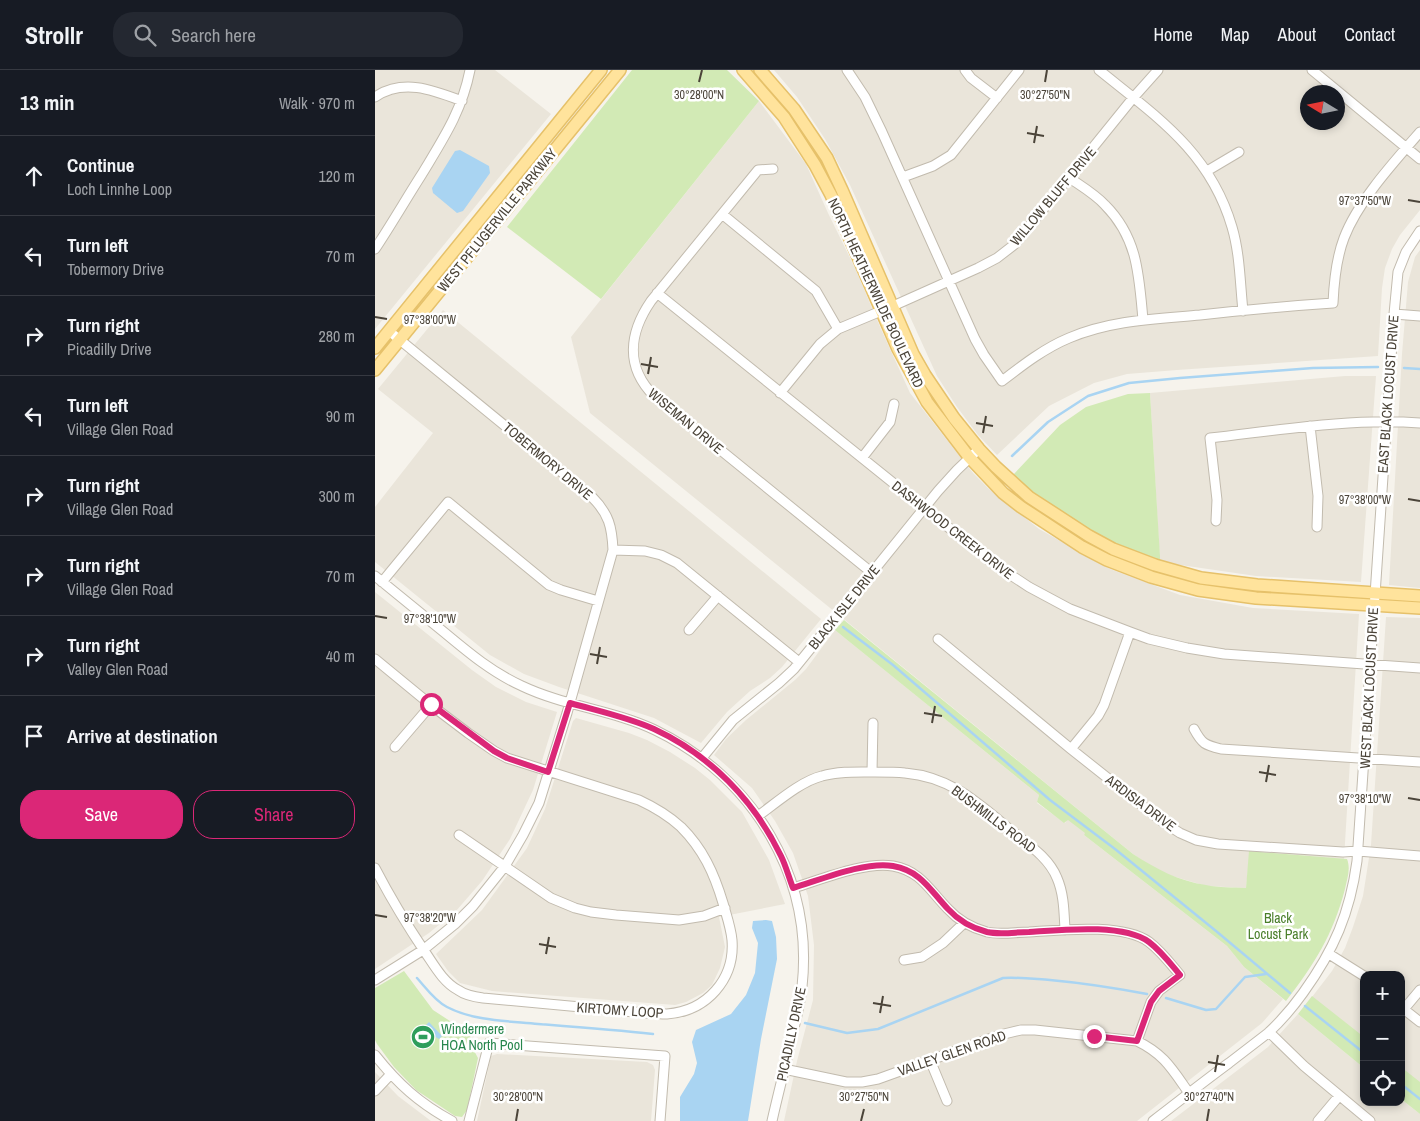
<!DOCTYPE html>
<meta charset="utf-8">
<style>
body{margin:0;font-family:"Archivo Narrow",sans-serif;background:#242831;color:#f1f3f6}
.controls{position:absolute;right:15px;bottom:15px;display:grid;overflow:hidden;border-radius:10px;box-shadow:0 2px 8px #0003}
.controls button{width:45px;height:45px;display:grid;place-items:center;padding:0;border:0;border-bottom:1px solid #363941;background:#171b24;color:#f1f3f6;font:25px sans-serif}
.compass{position:absolute;left:925px;top:15px;width:45px;height:45px;border-radius:50%;background:#171b24;box-shadow:0 2px 8px #0003;rotate:280deg}
.stop{position:absolute;width:15px;height:15px;margin:-11px;border:4px solid #db2777;border-radius:50%;background:#fff}
.stop.end{background:#db2777;border-color:#fff;box-shadow:0 1px 5px #0008}
.list{margin:0;padding:0;list-style:none}
h2{display:flex;justify-content:space-between;align-items:center;height:65px;margin:0;padding:0 20px;font-size:21px}
h2 small{font-size:16px;font-weight:400;color:#9ea1a6}
.list li{display:grid;grid-template-columns:32px 1fr auto;gap:15px;align-items:center;box-sizing:border-box;height:80px;padding:0 20px;border-top:1px solid #363941}
.list b{display:block;font-size:19px;white-space:nowrap}
.list p{margin:0;font-size:16px;white-space:nowrap;color:#9ea1a6}
.list em{font-size:16px;font-style:normal;color:#9ea1a6}
.actions{display:flex;gap:10px;padding:15px 20px}
.actions a{flex:1;padding:11px 0;border:1px solid #db2777;border-radius:20px;text-align:center;font-size:18px;color:#db2777}
.actions .main{background:#db2777;color:#fff}
.icon{flex:none;width:28px;height:28px;fill:none;stroke:currentColor;stroke-width:2;stroke-linecap:round;stroke-linejoin:round}
.map{position:relative;flex:none;width:1045px;height:1051px;overflow:hidden}
header{display:flex;align-items:center;gap:30px;box-sizing:border-box;height:70px;padding:0 25px;background:#171b24;border-bottom:1px solid #363941}
header strong{font-size:24px}
nav{display:flex;gap:28px;margin-inline-start:auto;font-size:18px}
.search{width:350px;height:45px;background:#242831;display:flex;align-items:center;gap:12px;box-sizing:border-box;padding:0 18px;border-radius:20px;color:#9ea1a6;font-size:19px}
main{display:flex}
aside{flex:1;background:#171b24}
.map>svg:first-child{display:block}
</style>
<header>
<strong>Strollr</strong>
<div class="search"><svg class="icon" aria-label="search" viewBox="0 0 24 24"><circle cx="10" cy="10" r="6"/><path d="M15 15l6 6"/></svg>Search here</div>
<nav><a>Home</a><a>Map</a><a>About</a><a>Contact</a></nav>
</header>
<main>
<aside>
<h2>13 min<small>Walk · 970 m</small></h2>
<ul class="list">
<li><svg class="icon" aria-label="ahead" viewBox="0 0 24 24"><path d="M12 20V5M6 11l6-6 6 6"/></svg><div><b>Continue</b><p>Loch Linnhe Loop</p></div><em>120 m</em></li>
<li><svg class="icon" aria-label="left" viewBox="0 0 24 24"><path d="M17 20v-9H6M10 6l-5 5 5 5"/></svg><div><b>Turn left</b><p>Tobermory Drive</p></div><em>70 m</em></li>
<li><svg class="icon" aria-label="right" viewBox="0 0 24 24"><path d="M7 20v-9h11M14 6l5 5-5 5"/></svg><div><b>Turn right</b><p>Picadilly Drive</p></div><em>280 m</em></li>
<li><svg class="icon" aria-label="left" viewBox="0 0 24 24"><path d="M17 20v-9H6M10 6l-5 5 5 5"/></svg><div><b>Turn left</b><p>Village Glen Road</p></div><em>90 m</em></li>
<li><svg class="icon" aria-label="right" viewBox="0 0 24 24"><path d="M7 20v-9h11M14 6l5 5-5 5"/></svg><div><b>Turn right</b><p>Village Glen Road</p></div><em>300 m</em></li>
<li><svg class="icon" aria-label="right" viewBox="0 0 24 24"><path d="M7 20v-9h11M14 6l5 5-5 5"/></svg><div><b>Turn right</b><p>Village Glen Road</p></div><em>70 m</em></li>
<li><svg class="icon" aria-label="right" viewBox="0 0 24 24"><path d="M7 20v-9h11M14 6l5 5-5 5"/></svg><div><b>Turn right</b><p>Valley Glen Road</p></div><em>40 m</em></li>
<li><svg class="icon" aria-label="arrive" viewBox="0 0 24 24"><path d="M6 21V4h12l-3 4 3 4H6"/></svg><div><b>Arrive at destination</b></div></li>
</ul>
<div class="actions"><a class="main">Save</a><a>Share</a></div>
</aside>
<div class="map">
<svg width="1045" height="1051" viewBox="0 0 1045 1051">
<rect width="100%" height="100%" fill="#f6f3ec"/>
<path fill="#eae5da" fill-rule="evenodd" d="M0,0h120l56,44 -176,215z
M399,0h646v140l-20,25 -8,14 -7,19 -3,20 -4,68 -201,14 -50,4 -33,9 -45,23 -52,49 -19,-20 -21,-28 -20,-31 -87,-191 -25,-46 -28,-42zM932,22h30v30h-30z
M384,31l47,63 22,49 27,55 26,61 29,64 63,80 16,16 50,40 71,40 70,26 73,13 106,6 -15,245 -94,-8 -4,37 -40,-2 -37,-11 -19,-9 -17,-12 -543,-441 -19,-76z
M1045,180v338l-31,-3 13,-231 6,-72 7,-25z
M68,240l378,309 -39,48 -12,11 -20,13 -23,21 -26,31 -47,-25 -95,-31 -35,-13 -34,-19 -115,-93v-55l58,-74 -55,-44z
M970,306h31l-15,206 -105,-6 -96,-14 -10,-169z
M0,522l97,78 24,17 30,15 31,10 -24,78 -23,49 -28,42 -26,30 -27,22 -54,36z
M1011,547l34,1v467l-19,-16v-94h-37v64l-52,-42 20,-26 13,-23 8,-21 10,-31 8,-51z
M460,560l204,165 -2,8 28,20 3,-4 18,14 -2,2 143,111 17,21 39,32 -21,24 -125,98h-353l13,-60 16,-61 1,-55 -6,-49 -15,-43 -18,-32 -23,-33 -38,-33 12,-16 20,-19 49,-40 11,-11z
M201,648l53,15 18,7 23,12 25,16 15,12 32,32 27,48 16,44 -66,13 6,30 -5,21 -8,17 -9,8 -17,9 -11,3 -183,-14 -32,-8 -12,-12 -12,-17 46,-44 45,-62 18,-39 28,-88z
M923,944l66,54v34h37v-3l19,15v7h-249l97,-74z
M122,984l150,8 6,3 2,5 -4,51h-174l14,-65z
M0,1002l23,24 33,25h-56z"/>
<path fill="#d2eab5" d="M257,0h95l32,31 -158,198 -94,-72z
M775,323l10,163v6c-29,-11 -59,-23 -85,-39 -23,-13 -43,-30 -63,-47l48,-51 26,-18 42,-13z
M469,550l289,234c23,15 46,27 73,31 13,3 27,2 40,3l3,-37 98,8c4,10 0,20 -2,30 -12,46 -31,76 -59,112l-42,-34 -17,-21 -143,-111 1,-2 -17,-13 -4,3 -27,-21 2,-7 -193,-156 -11,-9z
M29,901l29,39 37,24 2,13 6,11 -11,52 -5,7 -7,-1 -39,-26 -22,-23 -17,-23 -2,-4v-52z
M937,926l52,41v31l-66,-54z
M1026,997l19,15v32l-19,-15z"/>
<path fill="#a9d4f2" d="M85,80l29,16 1,7 -27,38 -6,2 -24,-20 -1,-5 23,-37z
M391,850l6,1 4,16 1,22 -16,80 -13,82h-68v-24l14,-23 3,-11 -5,-21 4,-12 35,-16 15,-19 9,-22 3,-30 -6,-15 1,-7z
M54,952l13,14 -3,3 -5,-3 -13,13 -10,-9z"/>
<g fill="none" stroke-linecap="round" stroke-linejoin="round">
<path stroke="#a9d4f2" stroke-width="2.5" d="M1029,298l16,1
M637,386l36,-34 40,-26 41,-13 51,-5 133,-10 65,-1
M468,557l50,38 157,135 65,49 101,82 74,62
M42,908c9,10 18,23 30,29 27,14 61,14 91,17 38,3 77,6 115,10
M791,928l40,12 10,-1 29,-32 21,-3
M930,936l59,47
M430,953l42,10 31,-4 125,-51c16,-1 31,1 47,2 33,3 65,8 97,14
M1026,1014l19,15"/>
<g stroke="#c2bbae" stroke-width="11">
<path id="minor" d="M472,0l18,27 17,35 93,207 9,16 18,26c22,-17 43,-33 67,-43 42,-18 87,-19 131,-23 44,-5 88,-9 133,-12 1,-22 3,-44 11,-65 14,-37 50,-76 76,-106
M590,0l6,8 26,20
M724,0c58,47 111,82 133,157 8,27 8,56 11,84
M937,0l108,89
M0,27c28,-19 58,-7 87,4
M398,99l-15,1 -107,131c-22,32 -26,66 3,95l217,176
M832,101l32,-19
M528,107l30,-11 18,-11 68,-85
M693,107c13,9 27,17 37,28 33,33 34,71 38,115
M347,144l94,77 22,38
M0,179c16,-24 31,-50 47,-75 21,-35 40,-63 48,-104
M282,223l337,271 35,23 41,22 60,23 19,7 38,9 37,6 196,14
M1019,244l26,2
M405,323l40,-49 18,-15 55,-23 85,-38 19,-10 18,-14 118,-146 25,-28
M935,356l8,70 -1,31
M487,388l28,-36 4,-18
M841,451l1,-21 -7,-62c70,-8 140,-20 210,-15
M238,480l32,1 16,4 16,8 122,99
M0,506c23,19 47,38 70,57 24,20 48,40 77,53 42,20 91,24 133,44 99,48 159,147 147,257 -2,19 -7,36 -11,54 -6,27 -13,53 -19,80
M7,512l66,-80 101,83 12,5 37,11
M314,560l29,-34
M563,569l133,110 92,73 17,11 16,7 22,4 125,8 15,-1 62,5
M0,589l56,46 37,28 26,18 13,7 132,42c15,7 30,16 42,27 22,22 33,46 42,76 3,11 8,25 9,37 3,39 -25,71 -65,74 -7,0 -15,-1 -22,-1l-162,-15c-8,-1 -18,-3 -25,-8 -15,-8 -24,-25 -33,-38 -18,-27 -35,-55 -50,-84
M819,659c8,15 11,16 27,20l199,13
M20,677l36,-42
M696,679l27,-33 6,-11 26,-73
M327,688l31,-38 46,-37 15,-14 144,-178 19,-21 22,-21
M497,702l1,-49
M383,746c18,-13 43,-35 64,-40 17,-5 36,-4 53,-4 10,0 21,0 30,1 47,4 74,31 108,59 16,13 36,26 44,46 7,16 7,34 8,52
M84,765l92,63 24,10 16,4 25,3 63,5 25,-4 21,-8
M418,818c27,-8 72,-27 100,-22 28,5 37,25 55,43 10,11 24,19 39,23 13,3 29,0 42,0 31,-2 94,-9 120,10 12,9 21,21 31,33l-21,16 -8,11 -14,39
M954,884l35,22
M529,890l18,-3 21,-14 21,-20
M0,910l48,-30 32,-26 18,-18 32,-40 18,-31 16,-32 28,-90 46,-163c-1,-23 -4,-36 -21,-53l-203,-166
M1026,937l19,15
M1029,939l16,-19
M894,962l35,34 66,55
M0,985c23,29 44,48 77,66
M555,990l17,41
M409,999l62,13h16l16,-3 122,-44 21,-5h14l102,11c27,13 35,28 52,52
M0,1021l16,-17
M94,1051l20,-78 176,13 -5,65
M778,1051c25,-19 50,-39 76,-58 13,-10 26,-20 39,-30 13,-12 25,-26 35,-40 31,-43 47,-80 54,-132l37,-547 4,-42 8,-20 14,-21
M943,1051l21,-25"/>
</g>
<g stroke="#e6c16a" stroke-width="14">
<path id="major" d="M368,0l41,47 31,48 16,30 67,154 29,53 42,55 34,36 18,14 61,40 25,13 44,17 47,13 58,8 164,10
M385,0l34,39 33,49 15,32 71,164 12,21 29,43 25,31 17,18 33,30 60,39 24,13 42,16 46,13 56,7 163,11
M0,278l226,-278
M0,300l245,-300"/>
</g>
<use href="#minor" stroke="#fff" stroke-width="9"/>
<use href="#major" stroke="#ffe39c" stroke-width="11"/>
</g>
<g fill="none" stroke-linecap="round" stroke-linejoin="round">
<path stroke="#db2777" stroke-width="6" d="M56,634l63,47 13,7 41,14 22,-69c28,8 57,14 84,26 56,26 100,71 127,127 5,10 8,22 12,32 27,-8 72,-27 100,-22 28,5 37,24 55,43 10,11 24,19 39,23 13,3 29,0 42,0 31,-2 94,-9 120,10 12,9 21,21 31,33l-21,16 -8,11 -14,39 -43,-5"/>
</g>
<path fill="none" stroke="#4b4439" stroke-width="2" d="M324,12l3,-12M670,12l2,-12M652,63l17,3M659,73l3,-17M1033,130l12,2M0,247l12,2M266,294l17,3M273,304l3,-17M601,353l17,3M608,363l3,-17M1033,429l12,2M0,546l12,2M215,584l17,3M222,594l3,-17M549,643l18,3M557,653l3,-17M884,702l17,3M891,712l3,-17M1033,728l12,2M0,845l12,2M164,874l17,3M171,884l3,-17M498,933l18,3M505,943l3,-17M833,992l17,3M840,1002l3,-17M141,1051l2,-12M486,1051l3,-12M832,1051l2,-12"/>
<defs>
<g id="stadium-disc" transform="scale(1.25)"><circle r="9.5" fill="#2e9e5b" stroke="#fff"/><path d="M0-5a6.5 5 0 1 0 0 10a6.5 5 0 1 0 0-10ZM-3.5-1.8h7v3.6h-7Z" fill="#fff"/></g>
</defs>
<g fill-rule="evenodd">
<use href="#stadium-disc" x="48" y="967"/>
</g>
<g text-anchor="middle" stroke-width="5" stroke-linejoin="round" paint-order="stroke">
<g font-size="14" fill="#4b4439" stroke="#fff">
<text transform="translate(678 126) rotate(-50)" y="5">WILLOW BLUFF DRIVE</text>
<text transform="translate(122 150) rotate(-51)" y="5">WEST PFLUGERVILLE PARKWAY</text>
<text transform="translate(501 223) rotate(65)" y="5">NORTH HEATHERWILDE BOULEVARD</text>
<text transform="translate(1013 324) rotate(-86)" y="5">EAST BLACK LOCUST DRIVE</text>
<text transform="translate(311 351) rotate(40)" y="5">WISEMAN DRIVE</text>
<text transform="translate(173 391) rotate(40)" y="5">TOBERMORY DRIVE</text>
<text transform="translate(578 460) rotate(38)" y="5">DASHWOOD CREEK DRIVE</text>
<text transform="translate(469 537) rotate(-51)" y="5">BLACK ISLE DRIVE</text>
<text transform="translate(994 618) rotate(-87)" y="5">WEST BLACK LOCUST DRIVE</text>
<text transform="translate(766 733) rotate(37)" y="5">ARDISIA DRIVE</text>
<text transform="translate(619 749) rotate(37)" y="5">BUSHMILLS ROAD</text>
<text transform="translate(245 940) rotate(4)" y="5">KIRTOMY LOOP</text>
<text transform="translate(416 964) rotate(-78)" y="5">PICADILLY DRIVE</text>
<text transform="translate(577 983) rotate(-19)" y="5">VALLEY GLEN ROAD</text>
</g>
<g font-size="14" fill="#4a7f2a" stroke="#fff">
<text x="903" y="853">Black<tspan x="903" dy="16">Locust Park</tspan></text>
</g>
<g font-size="14" fill="#27864d" stroke="#fff" text-anchor="start">
<text x="66" y="964">Windermere<tspan x="66" dy="16">HOA North Pool</tspan></text>
</g>
</g>
<g font-size="12" text-anchor="middle" fill="#4b4439" stroke="#fff" stroke-width="5" stroke-linejoin="round" paint-order="stroke">
<text x="670" y="29">30°27'50"N</text>
<text x="324" y="29">30°28'00"N</text>
<text x="990" y="135">97°37'50"W</text>
<text x="55" y="254">97°38'00"W</text>
<text x="990" y="434">97°38'00"W</text>
<text x="55" y="553">97°38'10"W</text>
<text x="990" y="733">97°38'10"W</text>
<text x="55" y="852">97°38'20"W</text>
<text x="143" y="1031">30°28'00"N</text>
<text x="489" y="1031">30°27'50"N</text>
<text x="834" y="1031">30°27'40"N</text>
</g>
</svg>
<div class="controls">
<button>+</button>
<button>−</button>
<button><svg class="icon" aria-label="locate" viewBox="0 0 24 24"><circle cx="12" cy="12" r="6"/><path d="M12 2v4M12 18v4M2 12h4M18 12h4"/></svg></button>
</div>
<svg class="compass" viewBox="-18 -18 36 36"><path d="M0-13l5 13h-10z" fill="#e53935"/><path d="M0 13l5-13h-10z" fill="#9ea1a6"/></svg>
<div class="stop" style="left:56px;top:634px"></div>
<div class="stop end" style="left:719px;top:966px"></div>
</div>
</main>
